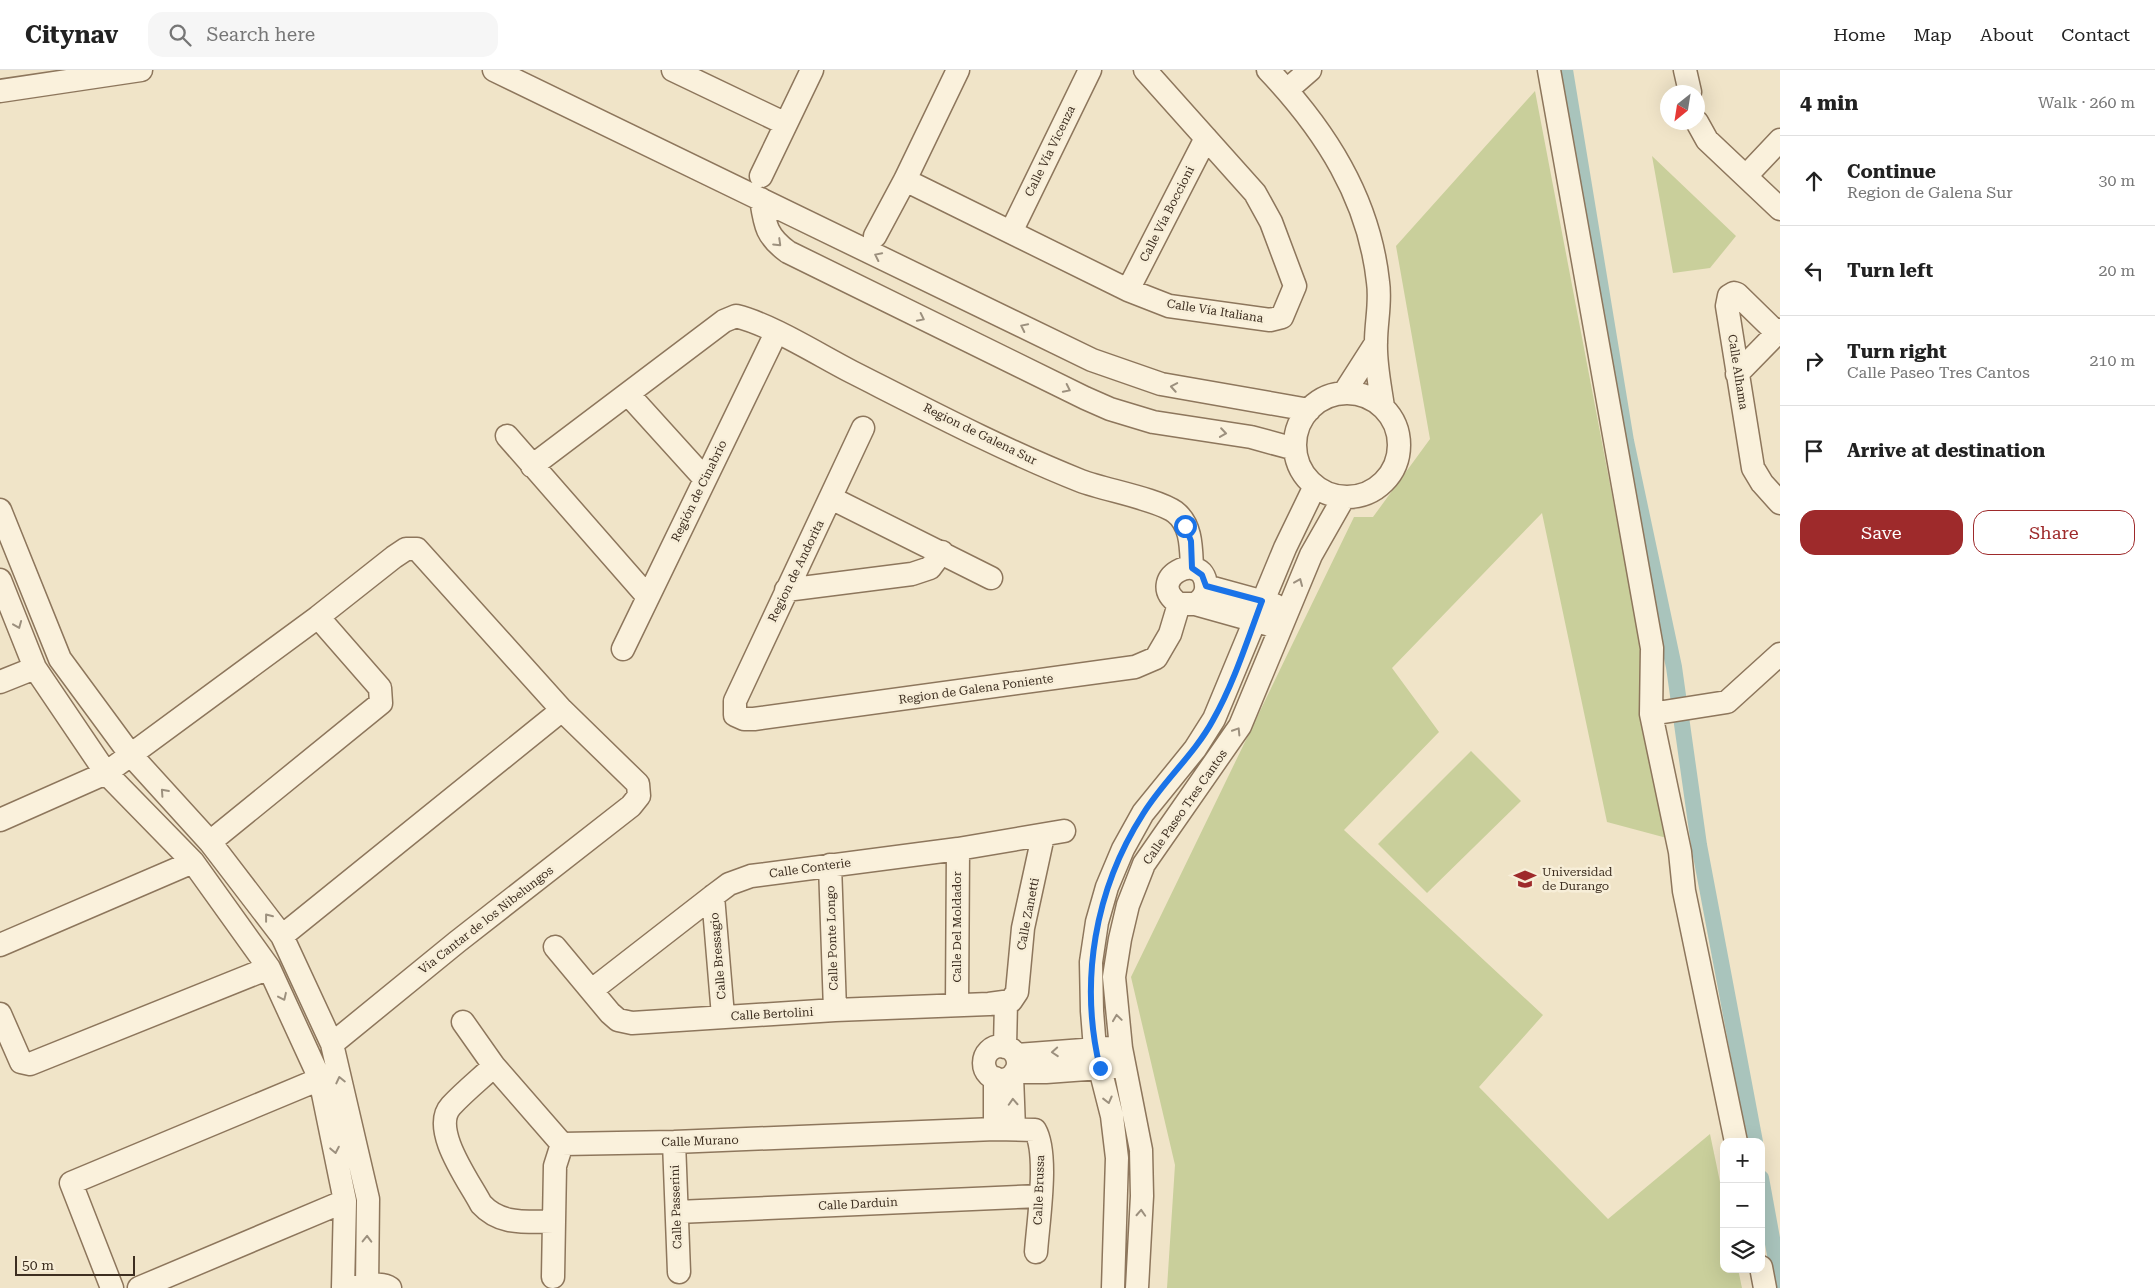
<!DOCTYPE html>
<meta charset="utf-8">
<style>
body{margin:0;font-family:"Roboto Serif",serif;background:#f6f6f6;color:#222}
.controls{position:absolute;right:15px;bottom:15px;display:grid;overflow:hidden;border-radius:10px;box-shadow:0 5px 20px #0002}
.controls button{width:45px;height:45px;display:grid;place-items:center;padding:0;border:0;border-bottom:1px solid #e0e0e0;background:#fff;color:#222;font:25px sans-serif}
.compass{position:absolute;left:1660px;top:15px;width:45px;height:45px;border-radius:50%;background:#fff;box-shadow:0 5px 20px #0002;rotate:210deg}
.scale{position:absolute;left:15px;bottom:12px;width:120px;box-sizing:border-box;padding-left:5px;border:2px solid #3d2e20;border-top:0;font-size:14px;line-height:18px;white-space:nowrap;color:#3d2e20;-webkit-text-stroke:4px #f7eed8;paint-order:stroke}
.stop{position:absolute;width:15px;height:15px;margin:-11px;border:4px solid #1a73e8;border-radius:50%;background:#fff}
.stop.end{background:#1a73e8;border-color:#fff;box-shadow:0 1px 5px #0008}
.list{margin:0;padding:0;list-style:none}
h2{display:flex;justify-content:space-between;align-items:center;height:65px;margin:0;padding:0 20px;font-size:21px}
h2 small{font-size:16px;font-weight:400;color:#767676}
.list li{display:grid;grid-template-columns:32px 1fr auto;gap:15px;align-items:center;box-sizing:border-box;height:90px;padding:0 20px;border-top:1px solid #e0e0e0}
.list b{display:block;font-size:19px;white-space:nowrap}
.list p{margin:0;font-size:16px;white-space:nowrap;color:#767676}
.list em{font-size:16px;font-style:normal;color:#767676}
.actions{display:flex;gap:10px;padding:15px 20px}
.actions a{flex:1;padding:11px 0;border:1px solid #9e2a2b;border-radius:15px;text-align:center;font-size:18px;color:#9e2a2b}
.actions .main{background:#9e2a2b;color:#fff}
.icon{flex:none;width:28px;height:28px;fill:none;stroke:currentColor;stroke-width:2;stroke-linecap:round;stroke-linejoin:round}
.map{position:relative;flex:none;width:1780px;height:1218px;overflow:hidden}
header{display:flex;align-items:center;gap:30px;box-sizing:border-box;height:70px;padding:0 25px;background:#fff;border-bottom:1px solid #e0e0e0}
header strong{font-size:24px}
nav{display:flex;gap:28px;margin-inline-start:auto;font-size:18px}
.search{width:350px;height:45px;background:#f6f6f6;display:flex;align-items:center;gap:12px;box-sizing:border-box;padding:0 18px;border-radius:15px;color:#767676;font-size:19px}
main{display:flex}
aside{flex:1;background:#fff}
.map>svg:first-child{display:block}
</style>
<header>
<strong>Citynav</strong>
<div class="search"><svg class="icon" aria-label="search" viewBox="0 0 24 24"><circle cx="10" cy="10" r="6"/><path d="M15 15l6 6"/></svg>Search here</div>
<nav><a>Home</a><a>Map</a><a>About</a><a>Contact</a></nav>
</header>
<main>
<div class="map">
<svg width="1780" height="1218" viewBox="0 0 1780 1218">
<rect width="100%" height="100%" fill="#f0e4c8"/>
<path fill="#c9cf9b" d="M1535,21l143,750 -71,-19 -65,-309 -150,155 47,64 -95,98 199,185 -64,72 129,132 102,-85 14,67v68h14l4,19h-575l8,-123 -44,-188 223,-460h19l57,-78 -34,-193z
M1652,86l84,80 -26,32 -37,5z
M1471,681l50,50 -94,92 -49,-49z"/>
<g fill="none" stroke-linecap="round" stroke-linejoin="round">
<path stroke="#a9c4bc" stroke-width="16" d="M1565,0l61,371 48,226 25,178 56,297
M1761,1108l19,104"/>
<g stroke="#8d765c" stroke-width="25">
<path id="minor" d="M494,0l598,290 69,24 148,26
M673,0l113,54
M1268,0c57,60 101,128 110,212 3,20 -2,40 -2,60 -1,21 4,44 7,65
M1549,0l103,578 -1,66 29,138 4,39 52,251
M1685,0l5,22
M1287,20l23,-20
M0,21l141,-21
M1697,52l10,18 73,69
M761,106l51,-106
M1746,106l34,-36
M905,110l223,110 41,16 101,14 12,-3 13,-31 -24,-64 -16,-29 -110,-123
M761,129c4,26 5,37 27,53l297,146 25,11 43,13 98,15 44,12
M1011,162l79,-162
M875,166l30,-56 53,-110
M1128,220l78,-152
M1777,263l-40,-39 -3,-1 -5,3 -2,10 26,162 9,15 18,20
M1737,304l43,-44
M1295 375a52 52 0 1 1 104 0a52 52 0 1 1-104 0Z
M1344,323l32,-50
M628,324l77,85
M863,358l-128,273v14l9,4h10l381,-52 21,-9 14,-24 9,-30
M507,366l141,161
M532,396l192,-145 12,-5c36,9 81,38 116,56 75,38 151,78 229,109 24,9 76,18 94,31 17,13 16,37 17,56
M831,428l160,80
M0,440l60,149 70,95 80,88 72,94 50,108 36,155 -1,89
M0,510l35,88 71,105 87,89 76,106 51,111 25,122 -2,87
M1206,516l69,19
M786,520l126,-16 18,-6 12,-16
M1195,534c7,-4 12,-10 11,-19 -3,-37 -63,-6 -27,19h16l75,21
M623,579l153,-316
M0,612l35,-14
M1651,644l76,-12 53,-48
M0,750l106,-47 212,-156 76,-60 12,-8h11l145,161 76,74 1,12 -8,10 -174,136 -125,102
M210,772l171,-139 -1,-15 -62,-71
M830,795l5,145
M713,826l10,120
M282,866l280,-226
M0,875l193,-83
M555,877l55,66 8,7 14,3 203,-13 154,-6 22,-3 6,-9 6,-64 20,-92
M592,920l121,-94 16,-12 22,-8 207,-27 106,-18
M957,935l1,-156
M0,944l21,48 9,2 239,-96
M463,952l31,44 68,78 112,-2 321,-13 40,1c14,24 3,92 1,122
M984 993a17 17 0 1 1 34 0a17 17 0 1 1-34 0Z
M1005,977l1,-45
M1017,985l93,-7
M494,996c-14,13 -30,26 -43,40 -21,23 18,75 30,98 20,22 46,17 73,18
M1015,1002h31l68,-5
M1012,1006l2,53
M995,1059v-51
M674,1072l5,130
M677,1142l363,-16
M1761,1197l4,21
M553,1207l2,-111 7,-22
M354,1217c11,1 26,-6 36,1
M112,1218l-41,-105 249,-104
M139,1218l206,-87
M1113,1218l4,-130 -5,-42 -17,-67 -3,-38 -1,-49 6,-40 10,-35 16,-38 20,-36 52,-64 19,-30 71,-171 30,-62
M1137,1218l5,-92 -1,-46 -20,-102 -7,-71 6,-38 8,-34 16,-41 96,-138 71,-171 33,-58"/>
</g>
<use href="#minor" stroke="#faf1dc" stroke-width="22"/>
</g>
<defs><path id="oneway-chevron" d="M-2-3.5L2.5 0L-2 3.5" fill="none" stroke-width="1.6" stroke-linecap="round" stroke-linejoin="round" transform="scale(1.25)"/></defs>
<g stroke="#9c907e">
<use href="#oneway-chevron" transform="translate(778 173) rotate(44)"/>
<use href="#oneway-chevron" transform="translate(878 186) rotate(-154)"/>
<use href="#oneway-chevron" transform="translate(921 248) rotate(26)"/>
<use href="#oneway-chevron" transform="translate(1024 257) rotate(-154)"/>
<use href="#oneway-chevron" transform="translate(1174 317) rotate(-170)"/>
<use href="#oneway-chevron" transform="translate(1067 319) rotate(26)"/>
<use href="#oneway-chevron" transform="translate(1223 363) rotate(8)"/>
<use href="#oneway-chevron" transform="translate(1299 512) rotate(-67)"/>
<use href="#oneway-chevron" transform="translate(18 555) rotate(68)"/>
<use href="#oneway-chevron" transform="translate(1237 661) rotate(-58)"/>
<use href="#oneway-chevron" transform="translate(164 722) rotate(-132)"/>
<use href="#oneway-chevron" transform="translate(268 847) rotate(-128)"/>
<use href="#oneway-chevron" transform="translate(283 927) rotate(65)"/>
<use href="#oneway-chevron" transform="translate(1117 948) rotate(-98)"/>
<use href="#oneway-chevron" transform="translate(1055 982) rotate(176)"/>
<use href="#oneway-chevron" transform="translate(340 1010) rotate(-103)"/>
<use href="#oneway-chevron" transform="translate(1108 1030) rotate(76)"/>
<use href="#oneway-chevron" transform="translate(1013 1032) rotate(-93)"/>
<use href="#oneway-chevron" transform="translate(335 1080) rotate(79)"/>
<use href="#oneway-chevron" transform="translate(1141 1143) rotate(-87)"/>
<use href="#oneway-chevron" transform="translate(367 1169) rotate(-89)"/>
</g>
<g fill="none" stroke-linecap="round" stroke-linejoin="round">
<path stroke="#1a73e8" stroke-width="6" d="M1100,998c-21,-87 -5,-179 43,-254 21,-34 51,-59 70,-94 21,-37 34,-79 49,-119l-56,-15 -4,-11 -10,-7 -1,-27 -6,-15"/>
</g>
<defs>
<g id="university-bare" transform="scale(1.725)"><path d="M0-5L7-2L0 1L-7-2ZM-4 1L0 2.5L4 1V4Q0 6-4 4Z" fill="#9e2a2b" stroke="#f7eed8" stroke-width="2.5" paint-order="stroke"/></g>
</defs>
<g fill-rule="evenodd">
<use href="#university-bare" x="1525" y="809"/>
</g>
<g text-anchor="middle" stroke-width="5" stroke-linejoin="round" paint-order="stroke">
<g font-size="12" fill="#3d2e20" stroke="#f7eed8">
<text transform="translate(1050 81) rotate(-64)" y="4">Calle Vía Vicenza</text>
<text transform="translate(1167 144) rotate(-63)" y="4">Calle Vía Boccioni</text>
<text transform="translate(1215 241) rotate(9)" y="4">Calle Vía Italiana</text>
<text transform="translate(1738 302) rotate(81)" y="4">Calle Alhama</text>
<text transform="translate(980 364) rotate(26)" y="4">Region de Galena Sur</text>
<text transform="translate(699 421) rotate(-64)" y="4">Región de Cinabrio</text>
<text transform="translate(796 501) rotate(-64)" y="4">Region de Andorita</text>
<text transform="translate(976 619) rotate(-8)" y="4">Region de Galena Poniente</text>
<text transform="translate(1185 737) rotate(-55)" y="4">Calle Paseo Tres Cantos</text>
<text transform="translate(810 798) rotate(-8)" y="4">Calle Conterie</text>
<text transform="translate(1028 844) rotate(-79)" y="4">Calle Zanetti</text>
<text transform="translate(486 850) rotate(-38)" y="4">Via Cantar de los Nibelungos</text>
<text transform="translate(957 857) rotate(-90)" y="4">Calle Del Moldador</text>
<text transform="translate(832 868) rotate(-92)" y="4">Calle Ponte Longo</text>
<text transform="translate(718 886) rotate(-95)" y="4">Calle Bressagio</text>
<text transform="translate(772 944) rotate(-3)" y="4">Calle Bertolini</text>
<text transform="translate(700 1071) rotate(-2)" y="4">Calle Murano</text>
<text transform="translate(1039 1120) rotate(-88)" y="4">Calle Brussa</text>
<text transform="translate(858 1134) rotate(-3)" y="4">Calle Darduin</text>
<text transform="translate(676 1137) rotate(-92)" y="4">Calle Passerini</text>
</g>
<g font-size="12" fill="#3d2e20" stroke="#f7eed8" text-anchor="start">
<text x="1542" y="806">Universidad<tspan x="1542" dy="14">de Durango</tspan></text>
</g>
</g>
</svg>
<div class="controls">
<button>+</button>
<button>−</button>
<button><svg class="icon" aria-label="layers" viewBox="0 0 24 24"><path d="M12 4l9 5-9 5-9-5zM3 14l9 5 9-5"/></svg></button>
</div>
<svg class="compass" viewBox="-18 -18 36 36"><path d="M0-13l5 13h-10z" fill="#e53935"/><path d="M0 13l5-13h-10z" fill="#767676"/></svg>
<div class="scale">50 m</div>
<div class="stop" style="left:1185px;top:456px"></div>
<div class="stop end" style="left:1100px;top:998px"></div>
</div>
<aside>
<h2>4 min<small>Walk · 260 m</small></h2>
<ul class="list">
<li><svg class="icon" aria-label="ahead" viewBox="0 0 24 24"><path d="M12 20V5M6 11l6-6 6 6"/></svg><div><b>Continue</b><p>Region de Galena Sur</p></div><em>30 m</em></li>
<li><svg class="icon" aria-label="left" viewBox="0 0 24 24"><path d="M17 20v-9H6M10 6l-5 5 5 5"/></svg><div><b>Turn left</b></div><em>20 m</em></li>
<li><svg class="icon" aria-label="right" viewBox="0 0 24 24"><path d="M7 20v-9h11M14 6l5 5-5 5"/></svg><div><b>Turn right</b><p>Calle Paseo Tres Cantos</p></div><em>210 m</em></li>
<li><svg class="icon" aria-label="arrive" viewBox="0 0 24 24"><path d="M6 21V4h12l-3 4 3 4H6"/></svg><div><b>Arrive at destination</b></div></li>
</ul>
<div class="actions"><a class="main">Save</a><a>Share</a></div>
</aside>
</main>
